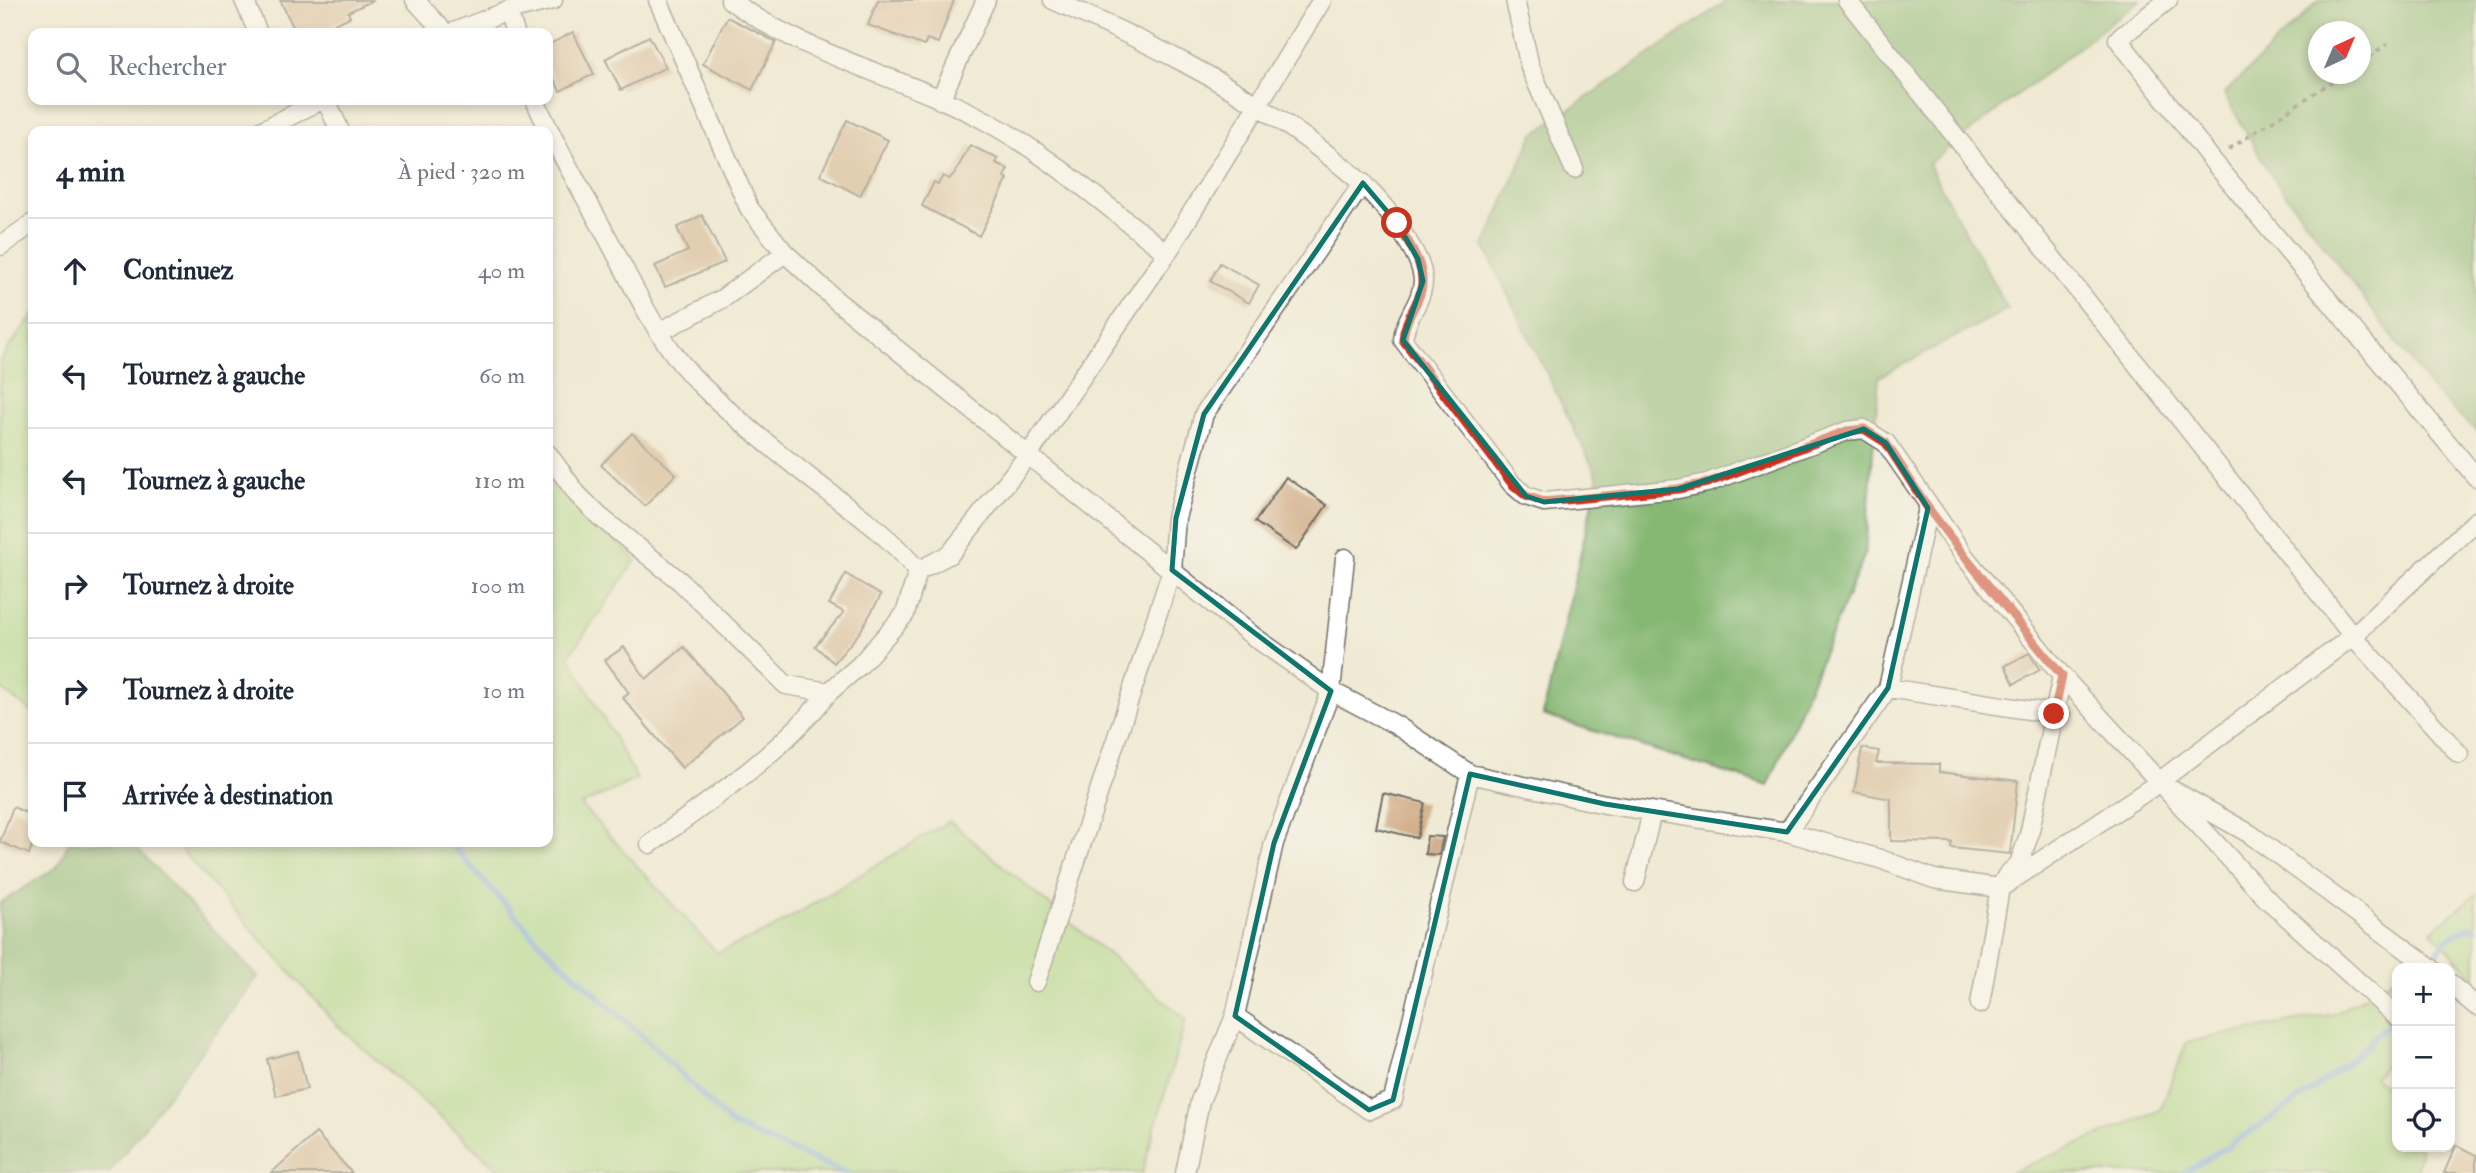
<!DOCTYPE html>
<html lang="fr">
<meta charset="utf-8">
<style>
body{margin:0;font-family:"IM FELL Double Pica",serif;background:#f2f2f3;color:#1f2937}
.controls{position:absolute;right:21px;bottom:21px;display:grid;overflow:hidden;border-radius:14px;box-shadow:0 4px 10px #0003}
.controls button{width:63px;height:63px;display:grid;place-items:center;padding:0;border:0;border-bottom:2px solid #e0e1e3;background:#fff;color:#1f2937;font:35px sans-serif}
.compass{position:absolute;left:2308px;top:21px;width:63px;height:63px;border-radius:50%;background:#fff;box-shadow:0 4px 10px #0003;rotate:44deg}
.stop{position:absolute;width:21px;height:21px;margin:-16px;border:5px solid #c8321e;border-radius:50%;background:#fff}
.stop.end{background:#c8321e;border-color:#fff;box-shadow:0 2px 7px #0008}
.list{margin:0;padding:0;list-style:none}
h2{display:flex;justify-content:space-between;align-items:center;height:91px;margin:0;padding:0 28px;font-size:30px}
h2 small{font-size:23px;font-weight:400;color:#747a83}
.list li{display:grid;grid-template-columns:46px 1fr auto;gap:21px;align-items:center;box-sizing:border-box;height:105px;padding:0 28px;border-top:2px solid #e0e1e3}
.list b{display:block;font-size:26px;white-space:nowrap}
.list em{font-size:23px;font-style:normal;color:#747a83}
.icon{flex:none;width:38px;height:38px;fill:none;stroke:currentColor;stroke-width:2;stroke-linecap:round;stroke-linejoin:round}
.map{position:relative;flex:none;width:2476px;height:1173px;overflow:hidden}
.search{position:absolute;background:#fff;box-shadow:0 4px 10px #0003;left:28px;top:28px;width:525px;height:77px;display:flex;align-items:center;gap:18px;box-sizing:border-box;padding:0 24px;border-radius:14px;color:#747a83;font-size:26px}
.panel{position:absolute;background:#fff;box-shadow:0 4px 10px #0003;left:28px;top:126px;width:525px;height:721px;border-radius:14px}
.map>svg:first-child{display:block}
</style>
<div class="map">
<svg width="2476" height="1173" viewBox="0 0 2476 1173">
<rect width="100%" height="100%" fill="#f7f3e8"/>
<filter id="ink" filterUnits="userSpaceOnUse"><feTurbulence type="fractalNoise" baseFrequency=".0143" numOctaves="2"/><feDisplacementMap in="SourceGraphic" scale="14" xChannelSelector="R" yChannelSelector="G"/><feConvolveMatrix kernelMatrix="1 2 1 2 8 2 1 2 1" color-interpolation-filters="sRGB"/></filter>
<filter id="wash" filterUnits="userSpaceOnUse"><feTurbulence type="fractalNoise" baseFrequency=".00686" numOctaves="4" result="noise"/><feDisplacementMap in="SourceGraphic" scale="28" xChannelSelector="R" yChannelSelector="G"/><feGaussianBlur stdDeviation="1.57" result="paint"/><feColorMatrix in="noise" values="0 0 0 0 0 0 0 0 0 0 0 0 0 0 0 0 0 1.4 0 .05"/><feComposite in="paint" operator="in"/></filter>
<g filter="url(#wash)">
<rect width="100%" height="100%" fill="#f0ead4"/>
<path fill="#a9d886" stroke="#6a8258" stroke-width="2" d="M33,314v399l-33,-25v-328z
M548,477l88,83 -67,96 68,123 -56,26 136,148 53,-23 179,-109 237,198 -44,154h-640l-166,-149 -162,-182h374z
M2476,894v85l-45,-48z
M2397,977v76l-23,24 23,18v52h24l-5,26h-406l150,-63 27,-68 147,-28z"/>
<path fill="#86b873" stroke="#58724f" stroke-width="2" fill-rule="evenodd" d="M1728,0h412l-212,164 80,145 -129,68 -14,177 -97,232 -225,-71 55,-237 -114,-232 49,-111z
M2319,0h157v431l-42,-39 -163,-217 -47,-81zM2318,32h42v42h-42z
M69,842h62l127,135 -149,196h-109v-270l57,-36z"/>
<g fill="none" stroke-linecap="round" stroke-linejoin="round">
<path stroke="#74a6df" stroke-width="6" d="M449,842l91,101 116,106 76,76 114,48
M2430,963l16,-23 23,-13 7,2
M2184,1173c71,-44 156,-94 211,-157"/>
</g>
<g id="blocks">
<path fill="#d1ad88" d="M280,0h94l-26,12 2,5 -33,15 -2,-5 -12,6h-7z
M878,0h76l-16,43 -11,-4 -3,7 -56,-21z
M727,17l49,25 -24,48 -49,-26z
M573,32l21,42 -34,17 -12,-25v-21z
M649,36l17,31 -45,23 -16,-31z
M847,120l41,20 -28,56 -40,-21z
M970,145l28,14 -2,4 12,6 -4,8 4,2 -29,57 -57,-30 12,-24 4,2 5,-8 6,3 6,-6z
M702,215l23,47 -60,25 -10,-21 33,-15 -11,-23z
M1220,263l39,22 -10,18 -39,-22z
M632,433l44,41 -31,32 -44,-41z
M1286,477l41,28 -31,45 -41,-28z
M846,574l35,21 -21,37 -26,31 -19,-17 29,-34 -15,-8z
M624,647l22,32 38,-32 59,70 -61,51 -59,-70 6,-5 -24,-33z
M2029,653l11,17 -26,14 -9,-18z
M1862,748l17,3 -3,12 63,1v8l79,9 -8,73 -59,-6 1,-6 -61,-1v-42l-37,-7z
M1383,793l42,10 -8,35 -41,-10z
M13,807l20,9v27l-4,11 -29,-12z
M1427,836l16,1 -4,18 -14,-1z
M298,1051l9,38 -31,7 -9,-37z
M316,1133l36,40h-81z
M2456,1145l20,10v18h-32z"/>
</g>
</g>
<g filter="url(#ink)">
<use href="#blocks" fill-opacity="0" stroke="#706e66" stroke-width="2"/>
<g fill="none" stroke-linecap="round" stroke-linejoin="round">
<g stroke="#706e66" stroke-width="21">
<path id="street" d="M244,0l14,33
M415,0l30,33
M658,0l91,208 36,45 53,49 415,334 78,55 65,34 74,49 135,30 182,28 93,27 54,20 66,9 7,-13 12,-11 10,-29 33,-159
M730,0c76,56 173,76 256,121 65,35 122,87 181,132
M1053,0c92,41 174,80 255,140 38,28 73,55 97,97 8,13 17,27 18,43 0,22 -19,38 -20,60l109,144 14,12 18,6 134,-13 29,-6 140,-52 17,-2 22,14 79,114 97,119 203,221 132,120
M1515,0l15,67 44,102
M1847,0l506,636 106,118
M2168,0l-50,39 94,121 264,317
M508,11l7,22
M451,33l57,-22 45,-11
M326,100l14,31
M535,100c22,51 51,97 77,146 26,49 50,103 92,142 34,33 73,64 110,93 39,30 72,51 104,90l32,-17 79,-100 138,-201 155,-253
M940,100l46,-100
M261,131l60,-31
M0,246l33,-23
M659,332l63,-33 63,-46
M548,454l29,40 22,22 82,66 105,103 43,7 31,-27 45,-51 13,-43
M1345,558l-14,133 -57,152 -39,173 134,94 24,-10 77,-326
M1888,688l40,-180
M2174,791l76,43 181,134
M1787,832l101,-144 173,27
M650,844c63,-45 131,-91 179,-152
M1635,882l17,-70
M1036,982l136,-412 4,-52 28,-104 159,-231
M2450,984l26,22
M1980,1004l20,-116 148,-98 205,-154 123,-115
M1185,1173l15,-72 35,-85"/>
</g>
<path stroke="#706e66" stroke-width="3.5" stroke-dasharray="5 5" stroke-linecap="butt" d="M2360,63l28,-19
M2229,149l115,-75"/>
<use href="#street" stroke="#fff" stroke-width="18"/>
</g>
</g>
<g fill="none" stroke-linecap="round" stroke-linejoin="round" filter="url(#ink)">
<path stroke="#c8321e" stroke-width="9" d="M1397,223c13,22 34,49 21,76 -7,15 -14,25 -15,41l109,144 14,12 18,6 134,-13 29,-6 140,-52 17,-2 22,14 42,65 37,49 97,119 -8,38"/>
</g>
<path d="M0 0H2476V1173H0ZM1363,183l34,40 21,36 5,22 -20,59 123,156 18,6 134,-13 186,-60 22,14 42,65 -40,180 -101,144 -182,-28 -135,-30 -77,326 -24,10 -134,-94 39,-173 57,-152 -159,-121 4,-52 28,-104z" fill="#f0ead4" fill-opacity=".55" fill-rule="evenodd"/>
<path fill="none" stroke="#0f766e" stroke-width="5" stroke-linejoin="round" d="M1363,183l34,40 21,36 5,22 -20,59 123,156 18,6 134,-13 186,-60 22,14 42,65 -40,180 -101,144 -182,-28 -135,-30 -77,326 -24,10 -134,-94 39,-173 57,-152 -159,-121 4,-52 28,-104z"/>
</svg>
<div class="controls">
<button>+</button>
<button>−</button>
<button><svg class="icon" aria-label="locate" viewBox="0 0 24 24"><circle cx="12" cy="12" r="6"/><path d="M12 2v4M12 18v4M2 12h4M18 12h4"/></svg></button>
</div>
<svg class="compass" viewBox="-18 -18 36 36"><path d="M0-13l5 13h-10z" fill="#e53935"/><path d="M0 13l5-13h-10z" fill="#747a83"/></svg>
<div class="stop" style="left:1397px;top:223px"></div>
<div class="stop end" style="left:2054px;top:714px"></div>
<div class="search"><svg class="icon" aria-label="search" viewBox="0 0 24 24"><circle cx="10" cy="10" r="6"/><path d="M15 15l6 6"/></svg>Rechercher</div>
<section class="panel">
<h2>4 min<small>À pied · 320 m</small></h2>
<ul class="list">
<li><svg class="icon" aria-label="ahead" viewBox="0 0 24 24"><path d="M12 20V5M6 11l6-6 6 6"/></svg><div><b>Continuez</b></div><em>40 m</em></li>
<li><svg class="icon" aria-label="left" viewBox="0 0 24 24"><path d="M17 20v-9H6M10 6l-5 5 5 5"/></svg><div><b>Tournez à gauche</b></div><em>60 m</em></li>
<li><svg class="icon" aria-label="left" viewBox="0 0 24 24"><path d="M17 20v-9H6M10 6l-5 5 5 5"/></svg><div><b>Tournez à gauche</b></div><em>110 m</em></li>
<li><svg class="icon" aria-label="right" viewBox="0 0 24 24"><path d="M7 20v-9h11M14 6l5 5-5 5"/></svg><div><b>Tournez à droite</b></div><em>100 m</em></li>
<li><svg class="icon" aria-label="right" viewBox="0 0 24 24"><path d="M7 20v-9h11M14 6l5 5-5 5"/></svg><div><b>Tournez à droite</b></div><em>10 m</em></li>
<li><svg class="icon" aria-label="arrive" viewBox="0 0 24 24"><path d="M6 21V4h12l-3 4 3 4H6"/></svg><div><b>Arrivée à destination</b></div></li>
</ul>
</section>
</div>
